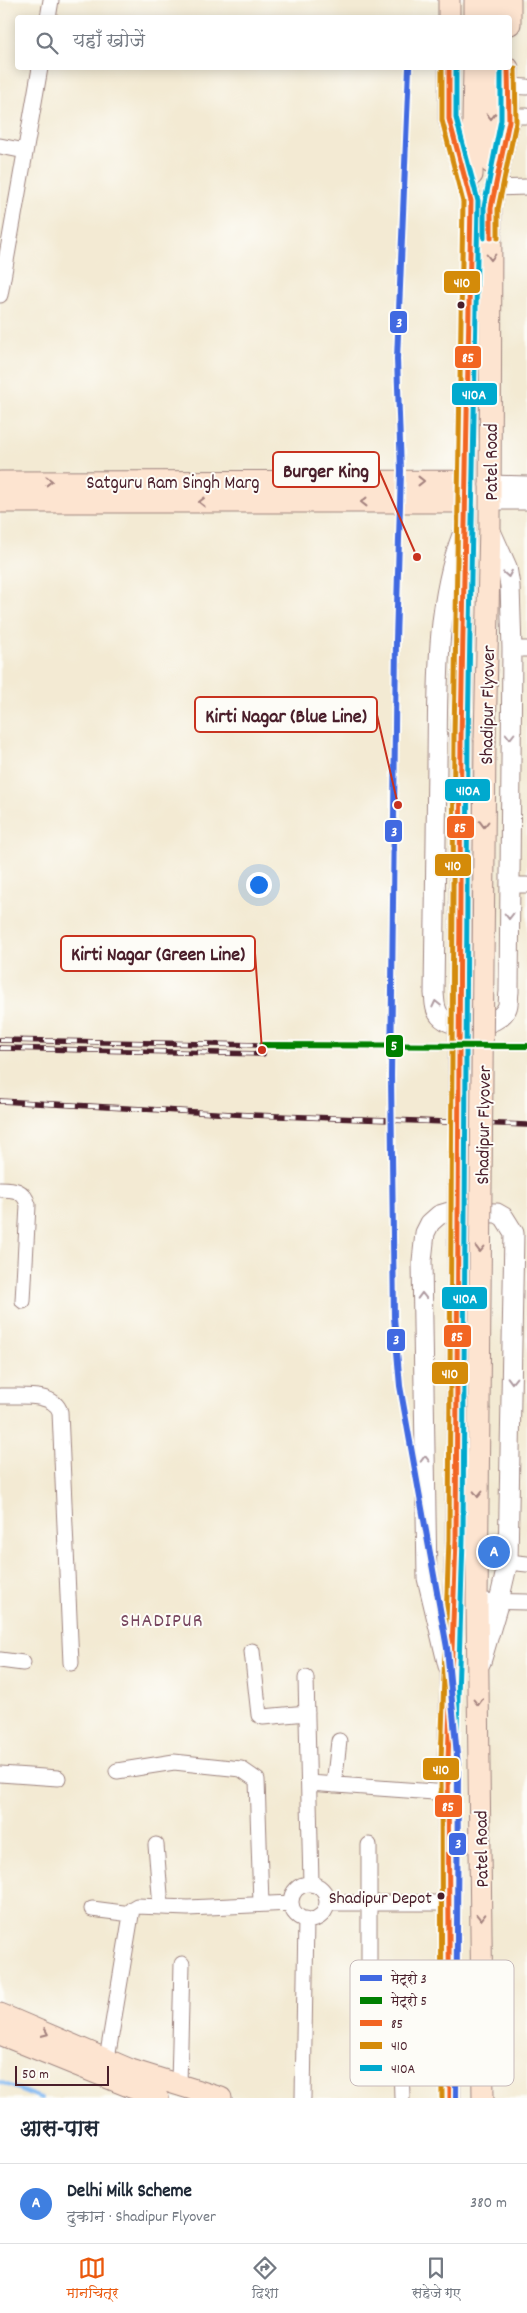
<!DOCTYPE html>
<html lang="hi">
<meta charset="utf-8">
<style>
body{margin:0;font-family:Dekko,"Playpen Sans Deva",sans-serif;background:#f2f2f3;color:#1f2937}
.scale{position:absolute;left:15px;bottom:12px;width:94px;box-sizing:border-box;padding-left:5px;border:2px solid #4a1f2b;border-top:0;font-size:14px;line-height:18px;white-space:nowrap;color:#4a1f2b;-webkit-text-stroke:4px #fdfcf7;paint-order:stroke}
.you{position:absolute;left:258px;top:884px;width:18px;height:18px;margin:-12px;border:4px solid #fff;border-radius:50%;background:#1a73e8;box-shadow:0 0 0 8px #1a73e833}
.badge{display:grid;place-items:center;width:32px;height:32px;border-radius:50%;background:#ea580c;color:#fff;font-size:16px;font-weight:700}
.pin{position:absolute;translate:-50% -50%;border:2px solid #fff;box-shadow:0 1px 5px #0006}
.list{margin:0;padding:0;list-style:none}
h2{display:flex;justify-content:space-between;align-items:center;height:65px;margin:0;padding:0 20px;font-size:21px}
h2 small{font-size:16px;font-weight:400;color:#747a83}
.list li{display:grid;grid-template-columns:32px 1fr auto;gap:15px;align-items:center;box-sizing:border-box;height:80px;padding:0 20px;border-top:1px solid #e0e1e3}
.list b{display:block;font-size:19px;white-space:nowrap}
.list p{margin:0;font-size:16px;white-space:nowrap;color:#747a83}
.list em{font-size:16px;font-style:normal;color:#747a83}
.icon{flex:none;width:28px;height:28px;fill:none;stroke:currentColor;stroke-width:2;stroke-linecap:round;stroke-linejoin:round}
.map{position:relative;flex:none;width:527px;height:2098px;overflow:hidden}
.search{position:absolute;background:#fff;box-shadow:0 2px 12px #0003;left:15px;right:15px;top:15px;height:55px;display:flex;align-items:center;gap:12px;box-sizing:border-box;padding:0 18px;border-radius:5px;color:#747a83;font-size:19px}
.sheet{height:145px;background:#fff}
nav{display:flex;justify-content:space-around;align-items:center;box-sizing:border-box;height:70px;border-top:1px solid #e0e1e3;background:#fff;font-size:14px;color:#747a83}
nav a{display:grid;justify-items:center;gap:2px}
nav .on{color:#ea580c}
.map>svg:first-child{display:block}
</style>
<div class="map">
<svg width="527" height="2098" viewBox="0 0 527 2098">
<rect width="100%" height="100%" fill="#fdfcf7"/>
<filter id="ink" filterUnits="userSpaceOnUse"><feTurbulence type="fractalNoise" baseFrequency=".02" numOctaves="2"/><feDisplacementMap in="SourceGraphic" scale="10" xChannelSelector="R" yChannelSelector="G"/><feConvolveMatrix kernelMatrix="1 2 1 2 8 2 1 2 1" color-interpolation-filters="sRGB"/></filter>
<filter id="wash" filterUnits="userSpaceOnUse"><feTurbulence type="fractalNoise" baseFrequency=".0096" numOctaves="4" result="noise"/><feDisplacementMap in="SourceGraphic" scale="20" xChannelSelector="R" yChannelSelector="G"/><feGaussianBlur stdDeviation="1.12" result="paint"/><feColorMatrix in="noise" values="0 0 0 0 0 0 0 0 0 0 0 0 0 0 0 0 0 1.4 0 .05"/><feComposite in="paint" operator="in"/></filter>
<g filter="url(#wash)">
<rect width="100%" height="100%" fill="#f3ead3"/>
<g fill="none" stroke-linecap="round" stroke-linejoin="round">
<path stroke="#84baf3" stroke-width="4" d="M0,2082l41,16"/>
</g>
</g>
<g filter="url(#ink)">
<g fill="none" stroke-linecap="round" stroke-linejoin="round">
<g stroke="#9e847f" stroke-width="17">
<path id="minor" d="M48,18l3,-18
M508,86l19,1
M509,116h18
M0,146l25,5
M495,188l32,-1
M0,295l40,-227
M512,649h15
M510,885h17
M0,1189c14,0 24,1 28,16l-5,96
M0,1396c17,1 54,-5 60,16l11,251
M508,1562l19,2
M477,1601l50,1
M252,1651l7,64 4,2 44,-4
M0,1660l23,3
M306,1678l5,205
M117,1771l57,-9 67,7 16,11 4,124
M0,1774l58,4
M309,1783l139,10
M334,1785l5,-44
M156,1845l5,62
M291 1902a18 18 0 1 1 36 0a18 18 0 1 1-36 0Z
M327,1903h122
M92,1909l39,5
M369,1962v-117
M107,2059l25,-150 5,-3 51,2 103,-5
M401,2064l1,34
M179,2084l3,-120
M303,2098l3,-179"/>
</g>
<g stroke="#9e847f" stroke-width="21">
<path id="tertiary" d="M489,485l38,1
M490,500h37
M462,535c-27,71 -24,152 -25,228 -1,76 -2,153 -3,230 1,8 0,16 6,23 13,15 58,13 67,-8 2,-4 1,-11 2,-16l3,-343 -2,-63 -3,-19 -17,-38
M448,1666l-21,-88 -5,-317 3,-28 5,-10 9,-8 10,-3 48,1 7,4 10,16 -6,329 -9,39 -18,61"/>
</g>
<g stroke="#9e847f" stroke-width="23">
<path id="secondary" d="M449,18v-18
M475,18v-18
M491,18v-18
M510,24v-24
M449,68v51l22,82 -10,537
M491,163v-95
M472,175l2,-107
M0,482l466,-1
M0,502h465
M485,740l5,-215 1,-317 18,-87 -1,-53
M479,1410l-2,191 6,497
M0,2014l131,56 90,28
M0,2034l158,64
M450,2098l-2,-338 8,-221 1,-127"/>
</g>
<use href="#minor" stroke="#fff" stroke-width="15"/>
<use href="#tertiary" stroke="#fff" stroke-width="19"/>
<use href="#secondary" stroke="#fde4d0" stroke-width="21"/>
<g stroke="#4a1f2b" stroke-width="5.5">
<path id="rail" d="M0,1040l262,5
M0,1048l263,6
M0,1101l250,14 277,10"/>
</g>
<use href="#rail" stroke="#fdfcf7" stroke-width="4" stroke-dasharray="11" stroke-linecap="butt"/>
<g stroke="#9e847f" stroke-width="23" stroke-linecap="butt">
<path id="secondary-bridge" d="M479,1410l6,-670
M457,1412l4,-674"/>
</g>
<use href="#secondary-bridge" stroke="#fde4d0" stroke-width="21"/>
<g stroke="#fdfcf7" stroke-width="9">
<path id="bus-1" d="M449,68v51l22,82 -10,537 -5,801 -8,221 2,338
M491,238v-30l18,-87 -1,-53"/>
</g>
<g stroke="#fdfcf7" stroke-width="9">
<path id="bus-2" d="M442,68v52l21,82 -9,536 -5,801 -8,221 1,338
M498,238v-29l18,-87 -1,-54"/>
</g>
<g stroke="#fdfcf7" stroke-width="9">
<path id="bus-3" d="M456,68v50l22,83 -10,537 -5,801 -7,221 1,338
M484,238v-31l17,-87v-52"/>
</g>
<use href="#bus-1" stroke="#f26522" stroke-width="5"/>
<use href="#bus-2" stroke="#d48b09" stroke-width="5"/>
<use href="#bus-3" stroke="#00a9ce" stroke-width="5"/>
<g stroke="#fdfcf7" stroke-width="10">
<path id="metro-1" d="M409,68l-12,291 4,112 -5,170 -5,435 3,241 6,69 47,262 11,118 -2,332"/>
</g>
<g stroke="#fdfcf7" stroke-width="10">
<path id="metro-2" d="M262,1045l265,1"/>
</g>
<use href="#metro-1" stroke="#4169e1" stroke-width="6"/>
<use href="#metro-2" stroke="#008000" stroke-width="6"/>
</g>
<defs><path id="oneway-chevron" d="M-2-3.5L2.5 0L-2 3.5" fill="none" stroke-width="1.6" stroke-linecap="round" stroke-linejoin="round" transform="scale(1.25)"/></defs>
<g stroke="#a4827e">
<use href="#oneway-chevron" transform="translate(491 116) rotate(90)"/>
<use href="#oneway-chevron" transform="translate(491 257) rotate(90)"/>
<use href="#oneway-chevron" transform="translate(49 481)"/>
<use href="#oneway-chevron" transform="translate(421 481)"/>
<use href="#oneway-chevron" transform="translate(202 502) rotate(180)"/>
<use href="#oneway-chevron" transform="translate(364 502) rotate(180)"/>
<use href="#oneway-chevron" transform="translate(484 824) rotate(91)"/>
<use href="#oneway-chevron" transform="translate(480 1249) rotate(91)"/>
<use href="#oneway-chevron" transform="translate(478 1494) rotate(91)"/>
<use href="#oneway-chevron" transform="translate(478 1702) rotate(89)"/>
<use href="#oneway-chevron" transform="translate(481 1917) rotate(89)"/>
<use href="#oneway-chevron" transform="translate(45 2033) rotate(23)"/>
</g>
<g stroke="#ae9aa0">
<use href="#oneway-chevron" transform="translate(508 574) rotate(80)"/>
<use href="#oneway-chevron" transform="translate(510 736) rotate(90)"/>
<use href="#oneway-chevron" transform="translate(509 916) rotate(90)"/>
<use href="#oneway-chevron" transform="translate(436 1004) rotate(-103)"/>
<use href="#oneway-chevron" transform="translate(422 1296) rotate(-91)"/>
<use href="#oneway-chevron" transform="translate(512 1380) rotate(91)"/>
<use href="#oneway-chevron" transform="translate(425 1459) rotate(-91)"/>
</g>
</g>
<g fill="#4a1f2b" stroke="#fdfcf7" stroke-width="2">
<circle cx="461" cy="305" r="4.5"/>
<circle cx="441" cy="1896" r="4.5"/>
</g>
<g text-anchor="middle" stroke-width="4" stroke-linejoin="round" paint-order="stroke">
<g font-size="18" fill="#4a1f2b" stroke="#fdfcf7" text-anchor="end">
<text x="432" y="1903">Shadipur Depot</text>
</g>
<g font-size="19" fill="#4a1f2b" stroke="#fdfcf7">
<text transform="translate(490 462) rotate(-90)" y="7">Patel Road</text>
<text x="173" y="488">Satguru Ram Singh Marg</text>
<text transform="translate(486 705) rotate(-89)" y="7">Shadipur Flyover</text>
<text transform="translate(482 1125) rotate(-89)" y="7">Shadipur Flyover</text>
<text transform="translate(480 1849) rotate(-91)" y="7">Patel Road</text>
</g>
<g font-size="20" letter-spacing="1" fill="#78475f" stroke="#fdfcf7">
<text x="162" y="1626">SHADIPUR</text>
</g>
</g>
<rect x="350" y="1960" width="164" height="126" rx="8" fill="#fdfcf7" stroke="#c7baba" stroke-width="1"/>
<rect x="360" y="1975" width="22" height="6" fill="#4169e1"/>
<rect x="360" y="1997" width="22" height="7" fill="#008000"/>
<rect x="360" y="2020" width="22" height="6" fill="#f26522"/>
<rect x="360" y="2042" width="22" height="7" fill="#d48b09"/>
<rect x="360" y="2065" width="22" height="6" fill="#00a9ce"/>
<g font-size="14" fill="#4a1f2b">
<text x="391" y="1983">मेट्रो 3</text>
<text x="391" y="2005">मेट्रो 5</text>
<text x="391" y="2028">85</text>
<text x="391" y="2050">410</text>
<text x="391" y="2073">410A</text>
</g>
<path fill="none" stroke="#c8321e" stroke-width="2" d="M417 557L379 470M398 805L377 715M262 1050L255 953"/>
<g fill="#c8321e" stroke="#fdfcf7" stroke-width="2">
<circle cx="417" cy="557" r="5"/>
<circle cx="398" cy="805" r="5"/>
<circle cx="262" cy="1050" r="5"/>
</g>
<g fill="#fdfcf7" stroke="#c8321e" stroke-width="2">
<rect x="273" y="452" width="106" height="35" rx="5"/>
<rect x="195" y="697" width="182" height="35" rx="5"/>
<rect x="61" y="936" width="194" height="35" rx="5"/>
</g>
<g font-size="20" text-anchor="middle" font-weight="bold" fill="#4a1f2b">
<text x="326" y="477">Burger King</text>
<text x="286" y="722">Kirti Nagar (Blue Line)</text>
<text x="158" y="960">Kirti Nagar (Green Line)</text>
</g>
<g stroke="#fdfcf7" stroke-width="2">
<rect x="443" y="270" width="38" height="24" rx="5" fill="#d48b09"/>
<rect x="389" y="310" width="19" height="24" rx="5" fill="#4169e1"/>
<rect x="454" y="345" width="28" height="24" rx="5" fill="#f26522"/>
<rect x="451" y="382" width="47" height="24" rx="5" fill="#00a9ce"/>
<rect x="444" y="778" width="47" height="24" rx="5" fill="#00a9ce"/>
<rect x="446" y="815" width="29" height="24" rx="5" fill="#f26522"/>
<rect x="384" y="819" width="19" height="24" rx="5" fill="#4169e1"/>
<rect x="434" y="853" width="38" height="24" rx="5" fill="#d48b09"/>
<rect x="385" y="1034" width="19" height="24" rx="5" fill="#008000"/>
<rect x="441" y="1286" width="47" height="24" rx="5" fill="#00a9ce"/>
<rect x="443" y="1324" width="29" height="24" rx="5" fill="#f26522"/>
<rect x="386" y="1328" width="20" height="24" rx="5" fill="#4169e1"/>
<rect x="431" y="1361" width="38" height="24" rx="5" fill="#d48b09"/>
<rect x="422" y="1757" width="38" height="24" rx="5" fill="#d48b09"/>
<rect x="434" y="1794" width="29" height="24" rx="5" fill="#f26522"/>
<rect x="448" y="1832" width="19" height="24" rx="5" fill="#4169e1"/>
</g>
<g font-size="14" text-anchor="middle" font-weight="bold" fill="#fff">
<text x="462" y="287">410</text>
<text x="399" y="327">3</text>
<text x="468" y="362">85</text>
<text x="474" y="399">410A</text>
<text x="468" y="795">410A</text>
<text x="460" y="832">85</text>
<text x="394" y="836">3</text>
<text x="453" y="870">410</text>
<text x="394" y="1050">5</text>
<text x="465" y="1303">410A</text>
<text x="457" y="1341">85</text>
<text x="396" y="1344">3</text>
<text x="450" y="1378">410</text>
<text x="441" y="1774">410</text>
<text x="448" y="1811">85</text>
<text x="458" y="1848">3</text>
</g>
</svg>
<div class="scale">50 m</div>
<div class="you"></div>
<div class="pin badge" style="left:494px;top:1552px;background:#3f7fe0">A</div>
<div class="search"><svg class="icon" aria-label="search" viewBox="0 0 24 24"><circle cx="10" cy="10" r="6"/><path d="M15 15l6 6"/></svg>यहाँ खोजें</div>
</div>
<section class="sheet">
<h2>आस-पास<small></small></h2>
<ul class="list">
<li><span class="badge" style="background:#3f7fe0">A</span><div><b>Delhi Milk Scheme</b><p>दुकान · Shadipur Flyover</p></div><em>380 m</em></li>
</ul>
</section>
<nav>
<a class="on"><svg class="icon" aria-label="map" viewBox="0 0 24 24"><path d="M3 6l6-2 6 2 6-2v14l-6 2-6-2-6 2zM9 4v14M15 6v14"/></svg>मानचित्र</a>
<a><svg class="icon" aria-label="directions" viewBox="0 0 24 24"><path d="M12 3l9 9-9 9-9-9zM9 14v-3h6M13 9l2 2-2 2"/></svg>दिशा</a>
<a><svg class="icon" aria-label="saved" viewBox="0 0 24 24"><path d="M7 4h10v16l-5-4-5 4z"/></svg>सहेजे गए</a>
</nav>
